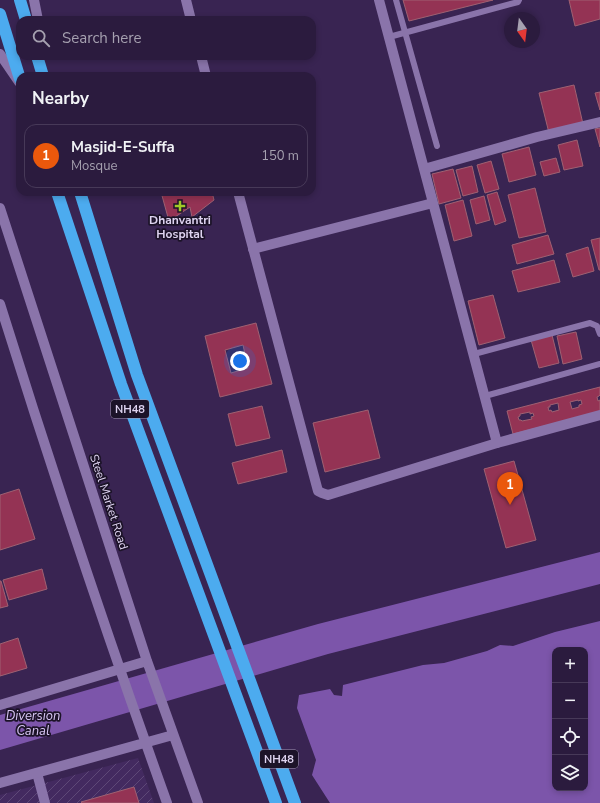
<!DOCTYPE html>
<meta charset="utf-8">
<style>
body{margin:0;font-family:"Nunito Sans",sans-serif;background:#332445;color:#f1f3f6}
.controls{position:absolute;right:12px;bottom:12px;display:grid;overflow:hidden;border-radius:8px;box-shadow:0 2px 6px #0003}
.controls button{width:36px;height:36px;display:grid;place-items:center;padding:0;border:0;border-bottom:1px solid #473958;background:#2b1b3e;color:#f1f3f6;font:20px sans-serif}
.compass{position:absolute;left:504px;top:12px;width:36px;height:36px;border-radius:50%;background:#2b1b3e;box-shadow:0 2px 6px #0003;rotate:166deg}
.you{position:absolute;left:240px;top:361px;width:14px;height:14px;margin:-10px;border:3px solid #fff;border-radius:50%;background:#1a73e8;box-shadow:0 0 0 6px #1a73e833}
.badge{display:grid;place-items:center;width:26px;height:26px;border-radius:50%;background:#ea580c;color:#fff;font-size:13px;font-weight:700}
.pin{position:absolute;translate:-50% -33px;filter:drop-shadow(0 1px 2px #0008)}
.pin::after{content:'';position:absolute;top:21px;width:14px;height:12px;background:inherit;clip-path:polygon(0 0,100% 0,50% 100%)}
.list{margin:0;padding:0;list-style:none}
h2{display:flex;justify-content:space-between;align-items:center;height:52px;margin:0;padding:0 16px;font-size:17px}
h2 small{font-size:13px;font-weight:400;color:#a6a1b0}
.list li{display:grid;grid-template-columns:26px 1fr auto;gap:12px;align-items:center;box-sizing:border-box;height:64px;margin:0 8px 8px;padding:0 8px;border:1px solid #473958;border-radius:12px}
.list b{display:block;font-size:15px;white-space:nowrap}
.list p{margin:0;font-size:13px;white-space:nowrap;color:#a6a1b0}
.list em{font-size:13px;font-style:normal;color:#a6a1b0}
.icon{flex:none;width:22px;height:22px;fill:none;stroke:currentColor;stroke-width:2;stroke-linecap:round;stroke-linejoin:round}
.map{position:relative;flex:none;width:600px;height:803px;overflow:hidden}
.search{position:absolute;background:#2b1b3e;box-shadow:0 2px 6px #0003;left:16px;top:16px;width:300px;height:44px;display:flex;align-items:center;gap:10px;box-sizing:border-box;padding:0 14px;border-radius:12px;color:#a6a1b0;font-size:15px}
.panel{position:absolute;background:#2b1b3e;box-shadow:0 2px 6px #0003;left:16px;top:72px;width:300px;height:124px;border-radius:12px}
.map>svg:first-child{display:block}
</style>
<div class="map">
<svg width="600" height="803" viewBox="0 0 600 803">
<defs>
<pattern id="industrial-furrows" width="10" height="10" patternUnits="userSpaceOnUse"><rect width="10" height="10" fill="#432a60"/><path d="M-1 1l2-2M0 10L10 0M9 11l2-2" fill="none" stroke="#5e4877"/></pattern>
</defs>
<rect width="100%" height="100%" fill="#392452"/>
<path fill="url(#industrial-furrows)" d="M138,758l16,45h-154v-8z"/>
<path fill="#7c55aa" fill-rule="evenodd" d="M600,552v32l-272,70 -328,96v-35l318,-91z
M600,621v182h-270l-18,-28 4,-15 -19,-52 2,-13 31,-6 4,6 8,1 1,-11 80,-20 21,-2 43,-12 13,-6 13,1 42,-14zM555,650h30v138h-30z"/>
<path fill="#943354" stroke="#9f6172" fill-rule="evenodd" d="M403,0h90l-84,21z
M569,0h31v19l-25,7z
M574,85l9,39 -34,9 -10,-40z
M600,92v18l-5,-17z
M600,128v19l-5,-18z
M577,140l6,26 -19,4 -6,-25z
M529,147l7,28 -27,7 -7,-28z
M556,158l4,14 -16,4 -4,-14z
M491,161l8,28 -14,4 -8,-28z
M472,166l6,26 -15,4 -7,-26z
M453,169l8,29 -22,6 -7,-30z
M535,188l11,44 -27,6 -11,-43z
M161,192h51l2,8 -22,17 -2,-10 -21,14z
M497,192l9,29 -11,4 -8,-30z
M484,196l6,24 -14,4 -6,-24z
M463,200l9,36 -18,5 -9,-36z
M548,235l6,19 -37,10 -5,-19z
M600,238v32h-1l-8,-30z
M588,247l6,24 -21,6 -7,-23z
M554,260l6,22 -42,10 -6,-21z
M493,295l12,43 -26,7 -11,-44z
M256,323l16,61 -52,13 -15,-61zM243,345l5,23 -17,5 -6,-23z
M576,332l6,27 -19,5 -6,-28z
M552,335l7,28 -20,5 -8,-28z
M600,387v8l-1,1 -2,1 1,4 2,-1v12l-87,22 -6,-23zM578,400v1l3,-1 1,4 -3,1v2l-7,2 -2,-7zM558,403l1,7 -7,2 -1,-2 -2,1 -1,-4h2v-2zM530,412v2l3,-1 1,3 -3,1 1,2 -10,2 -1,-1h-2l-1,-3 2,-1v-2z
M262,406l8,32 -34,8 -8,-32z
M368,410l12,48 -55,14 -12,-49z
M282,450l5,22 -49,12 -6,-21z
M514,461l22,79 -30,8 -22,-79z
M19,489l16,50 -35,11v-55z
M42,569l5,20 -38,11 -6,-20z
M0,581h1l7,25 -8,2z
M18,638l9,30 -27,8v-32z
M134,787l5,16h-57l-1,-1z"/>
<g fill="none" stroke-linecap="round" stroke-linejoin="round">
<path stroke="#8a74aa" stroke-width="6" d="M396,0l41,146
M389,37l129,-35 1,-2
M474,354l116,-31 7,3 3,8
M485,396l115,-32"/>
<path stroke="#8a74aa" stroke-width="10" d="M379,0l118,443
M424,169l113,-32 63,-15
M253,249l180,-46
M37,773l8,30"/>
<path stroke="#8a74aa" stroke-width="10" d="M34,0l4,20
M186,0l5,20
M0,54l19,28
M201,56l5,20
M238,192l80,299 4,2 6,2 169,-52 103,-28
M0,208l147,453 51,142
M0,304c52,167 108,334 167,499
M0,705l147,-44
M0,783l173,-48"/>
<path stroke="#4cabef" stroke-width="12" d="M20,0l6,20
M0,14l20,65
M37,56l6,20
M57,192l64,192 155,419
M80,192l57,183 158,428"/>
</g>
<path fill="#a2c928" stroke="#1c1328" stroke-width="1.5" d="M178 200h4v4h4v4h-4v4h-4v-4h-4v-4h4z"/>
<g text-anchor="middle" stroke-width="3.5" stroke-linejoin="round" paint-order="stroke">
<g fill="#1c1328" stroke="#a499b4" stroke-width="1">
<rect x="111" y="400" width="38" height="18" rx="3"/>
<rect x="260" y="750" width="38" height="18" rx="3"/>
</g>
<g font-size="11" font-weight="bold" fill="#ded3f0">
<text x="130" y="413">NH48</text>
<text x="279" y="763">NH48</text>
</g>
<g font-size="12" font-weight="bold" fill="#ded3f0" stroke="#1c1328">
<text x="180" y="224">Dhanvantri<tspan x="180" dy="14">Hospital</tspan></text>
</g>
<g font-size="12" fill="#ded3f0" stroke="#1c1328">
<text transform="translate(109 502) rotate(72)" y="4">Steel Market Road</text>
</g>
<g font-size="13" font-style="italic" fill="#d7c5f3" stroke="#1c1328">
<text x="33" y="720">Diversion<tspan x="33" dy="15">Canal</tspan></text>
</g>
</g>
</svg>
<div class="controls">
<button>+</button>
<button>−</button>
<button><svg class="icon" aria-label="locate" viewBox="0 0 24 24"><circle cx="12" cy="12" r="6"/><path d="M12 2v4M12 18v4M2 12h4M18 12h4"/></svg></button>
<button><svg class="icon" aria-label="layers" viewBox="0 0 24 24"><path d="M12 4l9 5-9 5-9-5zM3 14l9 5 9-5"/></svg></button>
</div>
<svg class="compass" viewBox="-18 -18 36 36"><path d="M0-13l5 13h-10z" fill="#e53935"/><path d="M0 13l5-13h-10z" fill="#a6a1b0"/></svg>
<div class="you"></div>
<div class="pin badge" style="left:510px;top:505px">1</div>
<div class="search"><svg class="icon" aria-label="search" viewBox="0 0 24 24"><circle cx="10" cy="10" r="6"/><path d="M15 15l6 6"/></svg>Search here</div>
<section class="panel">
<h2>Nearby<small></small></h2>
<ul class="list">
<li><span class="badge">1</span><div><b>Masjid-E-Suffa</b><p>Mosque</p></div><em>150 m</em></li>
</ul>
</section>
</div>
